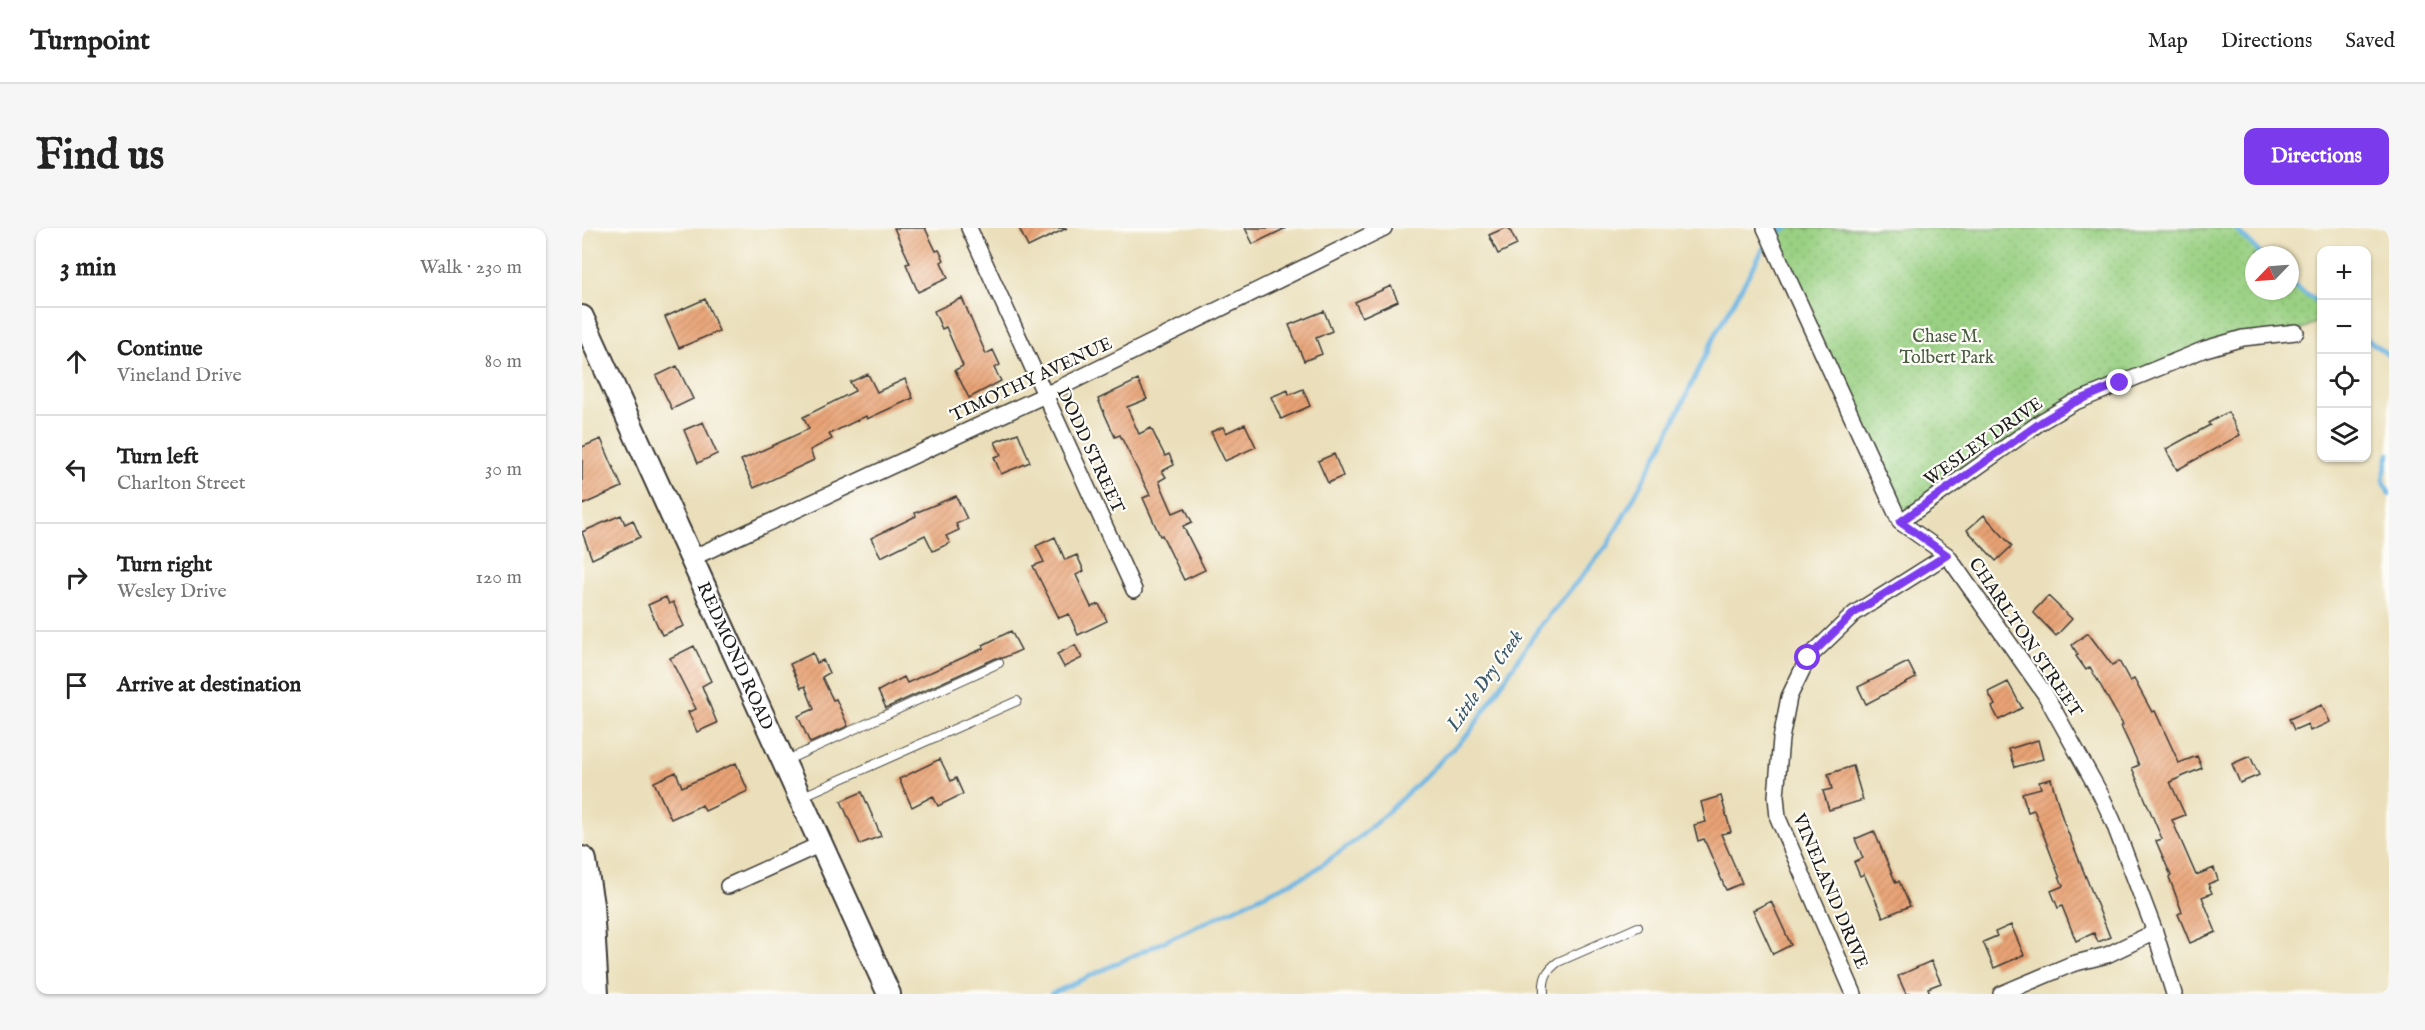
<!DOCTYPE html>
<meta charset="utf-8">
<style>
body{margin:0;font-family:"IM FELL English",serif;background:#f6f6f6;color:#222}
.controls{position:absolute;right:18px;top:18px;display:grid;overflow:hidden;border-radius:12px;box-shadow:0 2px 4px #0004}
.controls button{width:54px;height:54px;display:grid;place-items:center;padding:0;border:0;border-bottom:2px solid #e0e0e0;background:#fff;color:#222;font:30px sans-serif}
.compass{position:absolute;left:1663px;top:18px;width:54px;height:54px;border-radius:50%;background:#fff;box-shadow:0 2px 4px #0004;rotate:245deg}
.stop{position:absolute;width:18px;height:18px;margin:-14px;border:4px solid #7c3aed;border-radius:50%;background:#fff}
.stop.end{background:#7c3aed;border-color:#fff;box-shadow:0 2px 6px #0008}
.list{margin:0;padding:0;list-style:none}
h2{display:flex;justify-content:space-between;align-items:center;height:78px;margin:0;padding:0 24px;font-size:26px}
h2 small{font-size:20px;font-weight:400;color:#767676}
.list li{display:grid;grid-template-columns:39px 1fr auto;gap:18px;align-items:center;box-sizing:border-box;height:108px;padding:0 24px;border-top:2px solid #e0e0e0}
.list b{display:block;font-size:22px;white-space:nowrap}
.list p{margin:0;font-size:20px;white-space:nowrap;color:#767676}
.list em{font-size:20px;font-style:normal;color:#767676}
.icon{flex:none;width:33px;height:33px;fill:none;stroke:currentColor;stroke-width:2;stroke-linecap:round;stroke-linejoin:round}
.map{position:relative;flex:none;width:1807px;height:766px;overflow:hidden;border-radius:12px}
header{display:flex;align-items:center;gap:36px;box-sizing:border-box;height:84px;padding:0 30px;background:#fff;border-bottom:2px solid #e0e0e0}
header strong{font-size:28px}
nav{display:flex;gap:33px;margin-inline-start:auto;font-size:21px}
.intro{display:flex;align-items:center;justify-content:space-between;box-sizing:border-box;height:144px;padding:0 36px}
h1{margin:0;font-size:42px}
.button{padding:15px 27px;border-radius:12px;background:#7c3aed;color:#fff;font-size:21px;font-weight:700}
main{display:flex;gap:36px;padding:0 36px}
aside{flex:1;background:#fff;border-radius:12px;box-shadow:0 2px 4px #0004}
.map>svg:first-child{display:block}
</style>
<header>
<strong>Turnpoint</strong>
<nav><a>Map</a><a>Directions</a><a>Saved</a></nav>
</header>
<div class="intro"><h1>Find us</h1><a class="button">Directions</a></div>
<main>
<aside>
<h2>3 min<small>Walk · 230 m</small></h2>
<ul class="list">
<li><svg class="icon" aria-label="ahead" viewBox="0 0 24 24"><path d="M12 20V5M6 11l6-6 6 6"/></svg><div><b>Continue</b><p>Vineland Drive</p></div><em>80 m</em></li>
<li><svg class="icon" aria-label="left" viewBox="0 0 24 24"><path d="M17 20v-9H6M10 6l-5 5 5 5"/></svg><div><b>Turn left</b><p>Charlton Street</p></div><em>30 m</em></li>
<li><svg class="icon" aria-label="right" viewBox="0 0 24 24"><path d="M7 20v-9h11M14 6l5 5-5 5"/></svg><div><b>Turn right</b><p>Wesley Drive</p></div><em>120 m</em></li>
<li><svg class="icon" aria-label="arrive" viewBox="0 0 24 24"><path d="M6 21V4h12l-3 4 3 4H6"/></svg><div><b>Arrive at destination</b></div></li>
</ul>
</aside>
<div class="map">
<svg width="1807" height="766" viewBox="0 0 1807 766">
<defs>
<pattern id="park-dots" width="8" height="8" patternUnits="userSpaceOnUse" patternTransform="scale(1.5)"><rect width="8" height="8" fill="#99d082"/><path d="M2 2h.1M6 6h.1" fill="none" stroke="#83b270" stroke-width="1.8" stroke-linecap="round"/></pattern>
<pattern id="building-hatch" width="6" height="6" patternUnits="userSpaceOnUse" patternTransform="scale(1.5)"><rect width="6" height="6" fill="#e8a274"/><path d="M-1 1l2-2M0 6l6-6M5 7l2-2" fill="none" stroke="#c68b64"/></pattern>
</defs>
<rect width="100%" height="100%" fill="#fdfcf7"/>
<filter id="ink" filterUnits="userSpaceOnUse"><feTurbulence type="fractalNoise" baseFrequency=".0167" numOctaves="2"/><feDisplacementMap in="SourceGraphic" scale="12" xChannelSelector="R" yChannelSelector="G"/><feConvolveMatrix kernelMatrix="1 2 1 2 8 2 1 2 1" color-interpolation-filters="sRGB"/></filter>
<filter id="wash" filterUnits="userSpaceOnUse"><feTurbulence type="fractalNoise" baseFrequency=".008" numOctaves="4" result="noise"/><feDisplacementMap in="SourceGraphic" scale="24" xChannelSelector="R" yChannelSelector="G"/><feGaussianBlur stdDeviation="1.35" result="paint"/><feColorMatrix in="noise" values="0 0 0 0 0 0 0 0 0 0 0 0 0 0 0 0 0 1.4 0 .05"/><feComposite in="paint" operator="in"/></filter>
<g filter="url(#wash)">
<rect width="100%" height="100%" fill="#eadfba"/>
<path fill="url(#park-dots)" stroke="#5a764f" stroke-width="1.5" d="M1183,0h470l27,27h-8v36h36v-8l31,21v16l-25,12 -53,6 -170,65 -173,119z"/>
<g fill="none" stroke-linecap="round" stroke-linejoin="round">
<path stroke="#6bb5e3" stroke-width="4.5" d="M1653,0l27,27
M1190,8l16,-8
M1708,55l32,21
M1784,110l23,18
M1807,226l-6,25 6,15
M469,766l258,-120 46,-33 35,-31 80,-78 70,-106 67,-80 56,-102 51,-107 53,-95"/>
</g>
<g id="blocks">
<path fill="url(#building-hatch)" d="M312,0h31l11,23 3,-1 5,10 -3,2 7,16 -30,14 -12,-28 4,-1z
M437,0h48l-39,19z
M663,0h41l-33,16z
M923,0h4l8,17 -19,9 -9,-19z
M809,58l7,15 -36,16 -7,-15z
M380,70l24,56 7,-4 7,15 -6,3 7,13 -32,17 -14,-28 8,-4 -17,-39 -4,2 -8,-18z
M123,71l14,32 -40,17 -14,-31z
M742,83l8,20 -16,7 6,16 -18,7 -15,-36z
M95,138l16,33 -21,10 -16,-33z
M286,146l9,18 28,-13 8,19 -46,21 -1,-3 -37,18 3,5 -22,11 4,10 -60,28 -13,-28 68,-31 -6,-12 52,-26 -5,-9z
M556,152l9,19 -20,8 12,27 12,-6 14,28 4,-2 5,11 -12,6 4,6 -7,4 14,32 12,-5 7,14 -9,4 22,44 -21,10 -22,-45 -2,1 -17,-38 7,-3 -30,-60 -5,2 -17,-38z
M721,161l7,17 -29,13 -10,-22 17,-7 1,5z
M1646,184l12,23 -63,35 -11,-21 44,-24 -2,-2z
M121,194l14,32 -19,9 -14,-33z
M663,196l11,23 -31,14 -14,-29 12,-5 3,6z
M436,205l12,29 -29,12 -7,-17 7,-2 -6,-13z
M19,211l21,48 -40,18v-58z
M752,226l9,22 -15,7 -10,-22z
M374,268l11,23 -11,5 3,6 -13,6 4,7 -17,8 -8,-16 -44,22 -10,-19 45,-22 -1,-3z
M39,287l4,9 8,-4 7,17 -48,22 -10,-27z
M1402,287l28,31 -16,15 -29,-31z
M473,309l10,23 12,-5 7,16 -8,4 15,32 8,-3 8,17 -29,14 -9,-21 -10,4 -26,-52 11,-4 -8,-16z
M1466,368l24,23 -16,17 -23,-24z
M84,369l3,7 4,-2 11,24 -22,9 -14,-30z
M429,403l10,19 -18,8h-7l-110,50 -8,-17 26,-14 3,6 77,-35 -1,-3z
M1506,405l24,32 7,-4 11,20 4,-2 18,33 3,-1 24,52 18,-7 5,12 -32,14 15,33 -13,5 24,55 18,-7 4,12 -10,4 4,9 -10,4 14,35 -26,11 -12,-29 4,-2 -13,-35 2,-1 -15,-35 6,-2 -30,-71 7,-3 -18,-39 2,-1 -33,-58 -4,3 -10,-14 2,-1 -6,-10z
M493,417l7,13 -18,9 -7,-13z
M112,418l17,35 -9,5 15,37 -20,9 -9,-20 8,-3 -26,-51z
M231,425l4,10 6,-3 6,13 -7,4 11,23 3,-1 12,27 -38,17 -12,-27 16,-7 -9,-23 -4,2 -11,-24z
M1326,434l8,16 -50,26 -8,-17z
M1426,454l14,26 -23,12 -7,-13 3,-2 -7,-13z
M1740,477l8,17 -20,9 -2,-7 -14,6 -5,-11z
M1456,512l5,19 -28,8 -6,-18z
M1668,528l9,19 -19,8 -8,-19z
M358,531l11,22 5,-3 7,16 -25,12 -5,-10 -21,11 -13,-28z
M154,535l12,28 -43,20 -3,-6 -31,14 -17,-37 22,-10 6,15z
M1271,538l10,34 -34,10 -6,-19 9,-2 -4,-15z
M1469,551l12,41 47,117 -12,5 -4,-9 -18,8 -14,-35 -4,2 -7,-17 12,-5 -29,-76 -6,2 -6,-19 19,-5 -2,-6z
M280,564l19,44 -21,8 -19,-43z
M1139,568l10,36 -10,2 21,49 -16,7 -22,-51 -6,2 -4,-16 12,-3 -5,-20z
M1292,603l22,52 3,-2 11,25 -27,11 -19,-43 -4,2 -6,-14 9,-4 -8,-19z
M1189,673l20,44 -18,9 -20,-44z
M1429,697l13,30 -30,13 -11,-26 14,-6 -2,-4z
M1349,733l10,22 -13,5 2,6h-24l-8,-18z"/>
</g>
</g>
<g filter="url(#ink)">
<use href="#blocks" fill-opacity="0" stroke="#3b3934" stroke-width="1.5"/>
<g fill="none" stroke-linecap="round" stroke-linejoin="round">
<g stroke="#3b3934" stroke-width="10">
<path id="lane" d="M203,533l214,-98
M219,569l216,-96
M962,766c-1,-16 2,-23 14,-32l80,-35"/>
</g>
<g stroke="#3b3934" stroke-width="18">
<path id="street" d="M387,0l165,362
M1183,0l135,294 47,33 98,139 56,101 12,26 42,111 19,62
M1318,294l142,-101 31,-18 132,-54 38,-11 53,-6
M110,330l353,-163 339,-167
M146,658l93,-42
M1272,766l-76,-176 -2,-22 5,-57 8,-42 19,-39 47,-45 92,-58
M1419,766l71,-30 35,-9 48,-23"/>
</g>
<g stroke="#3b3934" stroke-width="26">
<g id="secondary">
<path id="s1" d="M0,89l307,677"/>
</g>
</g>
<g stroke="#3b3934" stroke-width="32">
<path id="highway" d="M0,633l7,44 5,89"/>
</g>
<use href="#lane" stroke="#fff" stroke-width="8"/>
<use href="#street" stroke="#fff" stroke-width="15"/>
<use href="#secondary" stroke="#fff" stroke-width="22"/>
<use href="#highway" stroke="#fff" stroke-width="28"/>
</g>
</g>
<g fill="none" stroke-linecap="round" stroke-linejoin="round" filter="url(#ink)">
<path stroke="#7c3aed" stroke-width="8" d="M1226,430l46,-45 93,-58 -47,-33 143,-101 30,-18 47,-20"/>
</g>
<g text-anchor="middle" stroke-width="4.5" stroke-linejoin="round" paint-order="stroke">
<g font-size="18" fill="#485b40" stroke="#fdfcf7">
<text x="1365" y="114">Chase M.<tspan x="1365" dy="21">Tolbert Park</tspan></text>
</g>
<g font-size="18" fill="#1c1c1c" stroke="#fdfcf7">
<text transform="translate(449 151) rotate(-25)" y="6">TIMOTHY AVENUE</text>
<text transform="translate(1401 213) rotate(-35)" y="6">WESLEY DRIVE</text>
<text transform="translate(509 222) rotate(65)" y="6">DODD STREET</text>
<text transform="translate(1444 409) rotate(56)" y="6">CHARLTON STREET</text>
<text dy="6" stroke="none"><textPath href="#s1" startOffset="372">REDMOND ROAD</textPath></text>
<text transform="translate(1249 663) rotate(67)" y="6">VINELAND DRIVE</text>
</g>
<g font-size="20" font-style="italic" fill="#3c596c" stroke="#fdfcf7">
<text transform="translate(902 452) rotate(-55)" y="7">Little Dry Creek</text>
</g>
</g>
</svg>
<div class="controls">
<button>+</button>
<button>−</button>
<button><svg class="icon" aria-label="locate" viewBox="0 0 24 24"><circle cx="12" cy="12" r="6"/><path d="M12 2v4M12 18v4M2 12h4M18 12h4"/></svg></button>
<button><svg class="icon" aria-label="layers" viewBox="0 0 24 24"><path d="M12 4l9 5-9 5-9-5zM3 14l9 5 9-5"/></svg></button>
</div>
<svg class="compass" viewBox="-18 -18 36 36"><path d="M0-13l5 13h-10z" fill="#e53935"/><path d="M0 13l5-13h-10z" fill="#767676"/></svg>
<div class="stop" style="left:1226px;top:430px"></div>
<div class="stop end" style="left:1538px;top:155px"></div>
</div>
</main>
